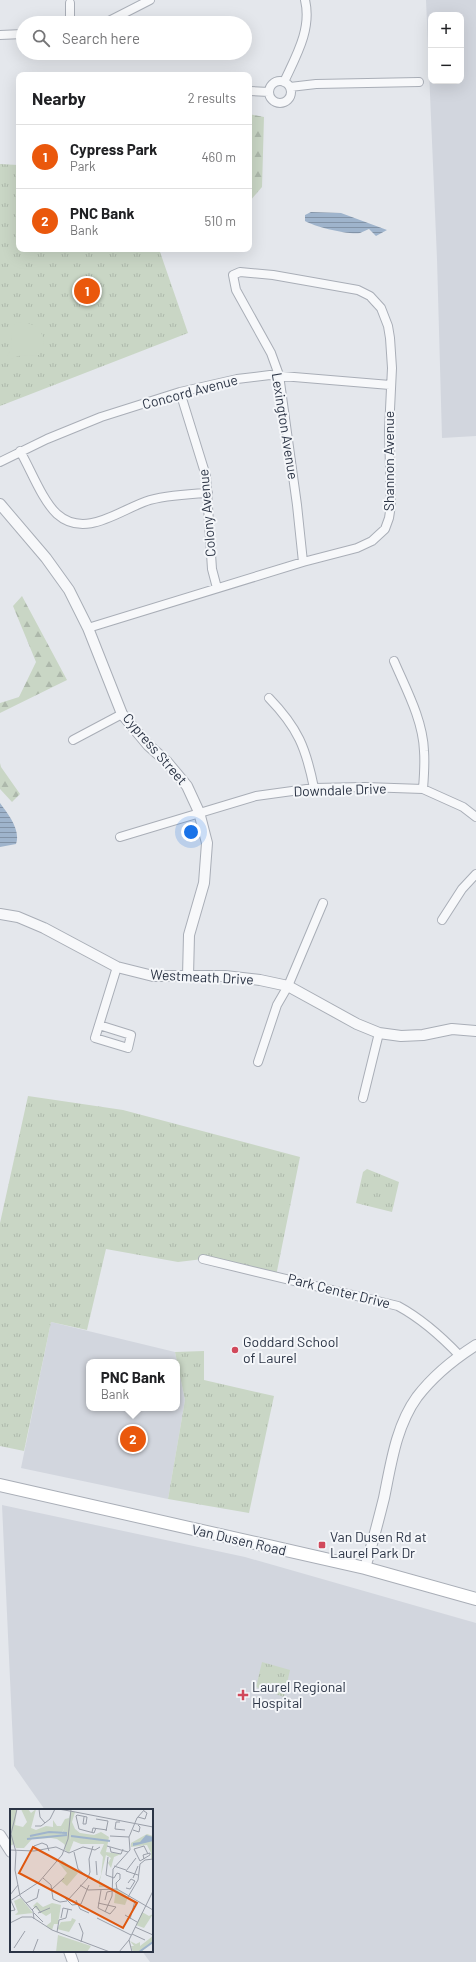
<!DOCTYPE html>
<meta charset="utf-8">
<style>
body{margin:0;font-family:Barlow,sans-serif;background:#f6f6f6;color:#202124}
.controls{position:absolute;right:12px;top:12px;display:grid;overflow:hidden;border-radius:8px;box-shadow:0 4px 16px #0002}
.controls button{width:36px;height:36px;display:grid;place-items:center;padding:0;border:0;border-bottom:1px solid #e0e0e0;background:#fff;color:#202124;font:20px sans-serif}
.you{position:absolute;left:191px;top:832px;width:14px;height:14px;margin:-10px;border:3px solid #fff;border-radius:50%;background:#1a73e8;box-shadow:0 0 0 6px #1a73e833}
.badge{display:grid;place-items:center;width:26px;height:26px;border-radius:50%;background:#ea580c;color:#fff;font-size:13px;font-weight:700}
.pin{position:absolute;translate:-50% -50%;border:2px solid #fff;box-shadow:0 1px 4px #0006}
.popup{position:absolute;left:86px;top:1359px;width:94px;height:52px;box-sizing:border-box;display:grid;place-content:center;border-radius:8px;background:#fff;filter:drop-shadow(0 1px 3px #0005);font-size:13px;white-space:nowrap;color:#757577}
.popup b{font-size:15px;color:#202124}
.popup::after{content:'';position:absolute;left:50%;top:100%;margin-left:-8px;border:8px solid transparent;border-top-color:#fff}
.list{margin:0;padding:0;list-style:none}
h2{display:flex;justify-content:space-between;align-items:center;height:52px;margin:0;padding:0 16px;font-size:17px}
h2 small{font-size:13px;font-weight:400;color:#757577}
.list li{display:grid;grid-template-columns:26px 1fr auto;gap:12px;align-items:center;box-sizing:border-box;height:64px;padding:0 16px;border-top:1px solid #e0e0e0}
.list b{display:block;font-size:15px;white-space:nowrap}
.list p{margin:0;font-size:13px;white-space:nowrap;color:#757577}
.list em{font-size:13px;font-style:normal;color:#757577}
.icon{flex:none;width:22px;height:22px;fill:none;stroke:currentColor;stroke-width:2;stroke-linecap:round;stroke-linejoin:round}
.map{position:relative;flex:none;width:476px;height:1962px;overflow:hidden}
.search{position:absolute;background:#fff;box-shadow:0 4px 16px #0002;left:16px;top:16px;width:236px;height:44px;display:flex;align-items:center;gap:10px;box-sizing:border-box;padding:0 14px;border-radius:22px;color:#757577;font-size:15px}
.panel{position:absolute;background:#fff;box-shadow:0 4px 16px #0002;left:16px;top:72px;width:236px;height:180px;border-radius:8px}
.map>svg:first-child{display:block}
</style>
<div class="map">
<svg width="476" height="1962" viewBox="0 0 476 1962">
<defs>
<pattern id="grass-tufts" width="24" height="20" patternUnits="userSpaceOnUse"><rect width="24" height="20" fill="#c9d6c5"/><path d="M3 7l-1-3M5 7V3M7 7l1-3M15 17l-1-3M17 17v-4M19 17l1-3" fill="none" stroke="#adb8ab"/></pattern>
<pattern id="forest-firs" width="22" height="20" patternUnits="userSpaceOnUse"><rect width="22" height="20" fill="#c9d6c5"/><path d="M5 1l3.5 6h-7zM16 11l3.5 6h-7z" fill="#adb8ab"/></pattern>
<pattern id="water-rules" width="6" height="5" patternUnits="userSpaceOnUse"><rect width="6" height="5" fill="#9fb4cc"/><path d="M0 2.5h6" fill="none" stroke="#8293a7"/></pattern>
</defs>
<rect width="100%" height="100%" fill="#e4e7ec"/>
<path fill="#d2d6de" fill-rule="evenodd" d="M426,0h50v436l-34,2 -5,-179zM431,15h30v66h-30z
M51,1322l124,30 10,48 -17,99 -147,-31zM89,1362h88v46h-88z
M2,1505l243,52 231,66v339h-326l-8,-11h10v-141h-107l-31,-44z"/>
<path fill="url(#grass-tufts)" d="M0,164l18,1 1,3v81h140l29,84 -188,73z
M28,1096l95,14 177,47 -24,119 -73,-17 -25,3 -72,-13 -19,81 -36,-8 -27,129 -24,-5v-223z
M367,1169l32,13 -7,30 -36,-9 7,-31z
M204,1351v29l70,16 -25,117 -81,-14 17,-99 -10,-48z
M262,1662l28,8 -6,27 -28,-10z"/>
<path fill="url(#forest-firs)" d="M249,114l15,3 -2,70 -13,15z
M22,596l45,84 -67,33v-10l19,-6 17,-35 -23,-56z
M0,763l1,4 19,27 -8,8 -12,-13z"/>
<path fill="#c9d6c5" d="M23,322c16,2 28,18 16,33l-21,1 -7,3 -4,-3 4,-7 1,-20 3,-6z"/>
<path fill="url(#water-rules)" d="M311,212l30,1 46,17 -11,6 -7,-7c-3,1 -6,3 -9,4 -11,2 -45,-6 -55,-12v-6z
M0,803c8,11 21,27 16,41l-16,3z"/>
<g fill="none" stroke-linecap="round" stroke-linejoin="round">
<g stroke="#a9aeb7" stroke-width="10">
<path id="minor" d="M70,3v20
M105,23l45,-23
M0,35l23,-1
M269 92a11 11 0 1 1 22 0a11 11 0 1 1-22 0Z
M284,82c12,-26 28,-53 21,-82
M290,87l26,-3 103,-2
M249,91l20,1
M180,392l26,84 6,93 5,19
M20,451c11,19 22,49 37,63 29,26 65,-6 93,-14 19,-5 39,-6 58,-7
M0,462l47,-23 54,-22 79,-25 57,-13 33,-4 120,10
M88,628l215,-66 54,-14 15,-7 13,-12 4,-11 2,-13 -2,-75 3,-62 -2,-30 -2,-12 -7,-18 -11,-12 -12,-6 -85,-15 -33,-3 -7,3 3,15 35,63 8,22 18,130 6,57
M394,661c12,28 29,59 30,90 1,13 0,25 -1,38
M269,698c29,30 37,50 45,90
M73,740l49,-26
M120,837l136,-41 58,-8 51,-1 58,2 40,18 13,10
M442,920l20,-31 14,-15
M99,1025l32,10 -3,13 -33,-10 22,-71
M258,1062l19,-57 11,-19 35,-83
M363,1098l16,-65
M203,1259l195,47c24,13 43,30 62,50"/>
</g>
<g stroke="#a9aeb7" stroke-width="12">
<path id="tertiary" d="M0,504l46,54 23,32 19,38 34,86 26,31 19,17 20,24 12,26 8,31 -3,40 -15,52 -1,41
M0,914l18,3 26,11 73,39 36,9h72l35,4 28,6 69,38 22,9 22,3 22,-1 29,-6 24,2
M365,1568c7,-23 13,-46 19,-70 7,-34 12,-72 33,-101 16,-21 37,-38 59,-52
M0,1835l11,17
M69,1951l4,11"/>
</g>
<g stroke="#a9aeb7" stroke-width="14">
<path id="secondary" d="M0,1485l365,83 111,31"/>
</g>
<use href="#minor" stroke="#f7f8fa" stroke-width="8"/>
<use href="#tertiary" stroke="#f7f8fa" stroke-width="10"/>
<use href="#secondary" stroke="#fff" stroke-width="12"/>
</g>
<g fill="#d1495b" stroke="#f4f6f9" stroke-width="1.5">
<circle cx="235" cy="1350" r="4"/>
<rect x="318" y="1541" width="8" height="8" rx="2"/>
<path d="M241 1689h4v4h4v4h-4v4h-4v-4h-4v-4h4z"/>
</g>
<g text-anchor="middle" stroke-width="4" stroke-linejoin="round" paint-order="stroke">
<g font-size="14" fill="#2b3445" stroke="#f4f6f9">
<text transform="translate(190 392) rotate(-15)" y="5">Concord Avenue</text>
<text transform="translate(285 426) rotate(81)" y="5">Lexington Avenue</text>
<text transform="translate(389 461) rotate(-90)" y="5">Shannon Avenue</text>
<text transform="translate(207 513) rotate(-95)" y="5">Colony Avenue</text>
<text transform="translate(155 749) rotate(49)" y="5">Cypress Street</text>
<text transform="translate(340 790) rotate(-2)" y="5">Downdale Drive</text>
<text transform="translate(202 977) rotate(3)" y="5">Westmeath Drive</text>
<text transform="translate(339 1291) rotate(14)" y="5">Park Center Drive</text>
<text transform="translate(239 1540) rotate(13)" y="5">Van Dusen Road</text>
</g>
<g font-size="14" fill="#2b3445" stroke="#f4f6f9" text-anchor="start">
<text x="243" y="1347">Goddard School<tspan x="243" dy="16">of Laurel</tspan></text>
<text x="330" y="1542">Van Dusen Rd at<tspan x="330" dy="16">Laurel Park Dr</tspan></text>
<text x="252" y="1692">Laurel Regional<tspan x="252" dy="16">Hospital</tspan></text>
</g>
</g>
<g transform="translate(10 1809)">
<rect width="143" height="143" fill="#e4e7ec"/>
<path d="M54,20h5l2,11h3l-5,13 -4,-3 -1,-13 -3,-2zM137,25l6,2v22l-2,1v-6l-4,-8 -16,2v-4zM52,51l16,13 -11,13 -6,-5 6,-8 -8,-10zM106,79l12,9 -3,8 -11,-2z" fill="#c9d6c5"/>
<path d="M0,0h7l-2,16 8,2 4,-5 -6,-13h7l3,4 5,-4 -5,19 5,2 10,-4 7,1v-7l4,6h4l4,-7 4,-1 2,-7 4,1 -3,10 3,7 5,4 14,2 7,-3 8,5 -3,15 15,2 -7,3 -3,11 -3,-5 3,-5 -5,-3 -7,29 6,3h-6v-5l-5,-1 5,-1 2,-5 2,-18 -3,-4 4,-9h-23l-10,-4 -2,-10 -5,-1 -3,5 7,5 -1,7 -10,-7 -6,-1 -19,1 -8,9h-8l-2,-4 -4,2zM11,89l12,15 -18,2 3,-3 -4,-11zM27,93l6,5 9,-4 9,2 -3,19h-4l-2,6 -6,-4 5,-4v-9l-5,3 -6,-4 -7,-6zM132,103l7,4 4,-2 -9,14 -8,-3zM62,109l4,2 -7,12 -12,-3 4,-7 10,-1zM143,127v6l-12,10h-8l-2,-6h3l-4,-5 6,3 4,-2v4z" fill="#c9d6c5"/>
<path d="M48,126l33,11 -4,6h-31z" fill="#c9d6c5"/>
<path d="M136,26l7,2v4l-20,5v-3l7,-1z" fill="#9fb4cc"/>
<path fill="none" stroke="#9fb4cc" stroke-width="2" d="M20,27l19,-4 18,1M61,27l39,5M17,30l40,-4M129,143l14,-10"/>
<path fill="none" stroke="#9a9fa9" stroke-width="1" d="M7,0l-6,25 5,18 -1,18 5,26 13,15 1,8M29,0l1,8 5,6M48,0l12,2M60,2l83,16M74,8l-1,7h3l1,-7 -10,-2 -1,1 3,13 15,4 2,-5M128,8l7,2 2,-6 -3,-2M86,10l12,2 -2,10M110,13h-4l-1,7 10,1M25,17h6l9,-7 5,-10M123,21l6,2 1,-5 -2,-2M82,23l1,-4 14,2M100,27l19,1 8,-19 8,-9M97,37l21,6M100,38l1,5 10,2 2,-5M0,41l24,1 22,-4 13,6M21,42l3,-5 8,-3 5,2 2,6M64,43l4,17 10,8M59,44l14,-6 12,3 5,-3M138,45l-4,-8 -10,3 6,12 10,-6M98,48l-2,18 8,3 3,-5 3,1v5l-4,4 1,6M126,49l-10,13 12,4M134,50l-1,-4 7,-2v2M86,52l1,14M104,57l12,4M33,69l8,7 2,14M123,69l5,-12M70,76l8,5 29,-1 36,21M116,79l4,1 5,-8 -4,-2 -3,4M42,80l12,-11M91,81l-3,18 12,6 6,-7M0,86l8,-10M53,87l9,9 9,-1 8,-19M118,88l10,-17 2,-16 5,-4 8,-1M43,90l7,3 7,-1 21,-23 2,-6 -1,-13 4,-13M66,91l4,9 9,4M95,91l2,-8 5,-1M0,92l29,-19 23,-27 6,-16 3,-30M16,94l11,-5 2,-9M88,94l18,4M22,101l4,-4 5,7M0,102l5,-1 -4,-9M95,103l7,-16 1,-27 17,-19 -1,-13M24,104l9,9M28,104l12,-5M115,106l12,7M51,109l2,-10 9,2M87,109l34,17M120,110l5,-18M0,114l12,-6h10l20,13 58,22M69,114l4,10 -2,9M125,118l18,8M47,123l2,-12 7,-2 2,-9M122,125l13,6M119,131l3,12M4,139l11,-17M23,143l5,-13M109,143l10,-12 24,-49"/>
<path fill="#df570f" fill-opacity="0.15" stroke="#df570f" stroke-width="2" d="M23,38l104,56 -14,25 -104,-55z"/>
<rect width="143" height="143" fill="none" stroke="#2b3445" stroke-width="2"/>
</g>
</svg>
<div class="controls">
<button>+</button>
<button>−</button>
</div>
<div class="you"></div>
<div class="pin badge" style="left:87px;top:291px">1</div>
<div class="pin badge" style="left:133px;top:1439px">2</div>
<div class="popup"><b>PNC Bank</b>Bank</div>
<div class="search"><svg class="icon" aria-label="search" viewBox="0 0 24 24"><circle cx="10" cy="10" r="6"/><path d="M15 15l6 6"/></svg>Search here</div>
<section class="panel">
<h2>Nearby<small>2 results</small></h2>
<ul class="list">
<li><span class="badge">1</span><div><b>Cypress Park</b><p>Park</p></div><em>460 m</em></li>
<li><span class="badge">2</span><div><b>PNC Bank</b><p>Bank</p></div><em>510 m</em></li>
</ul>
</section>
</div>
